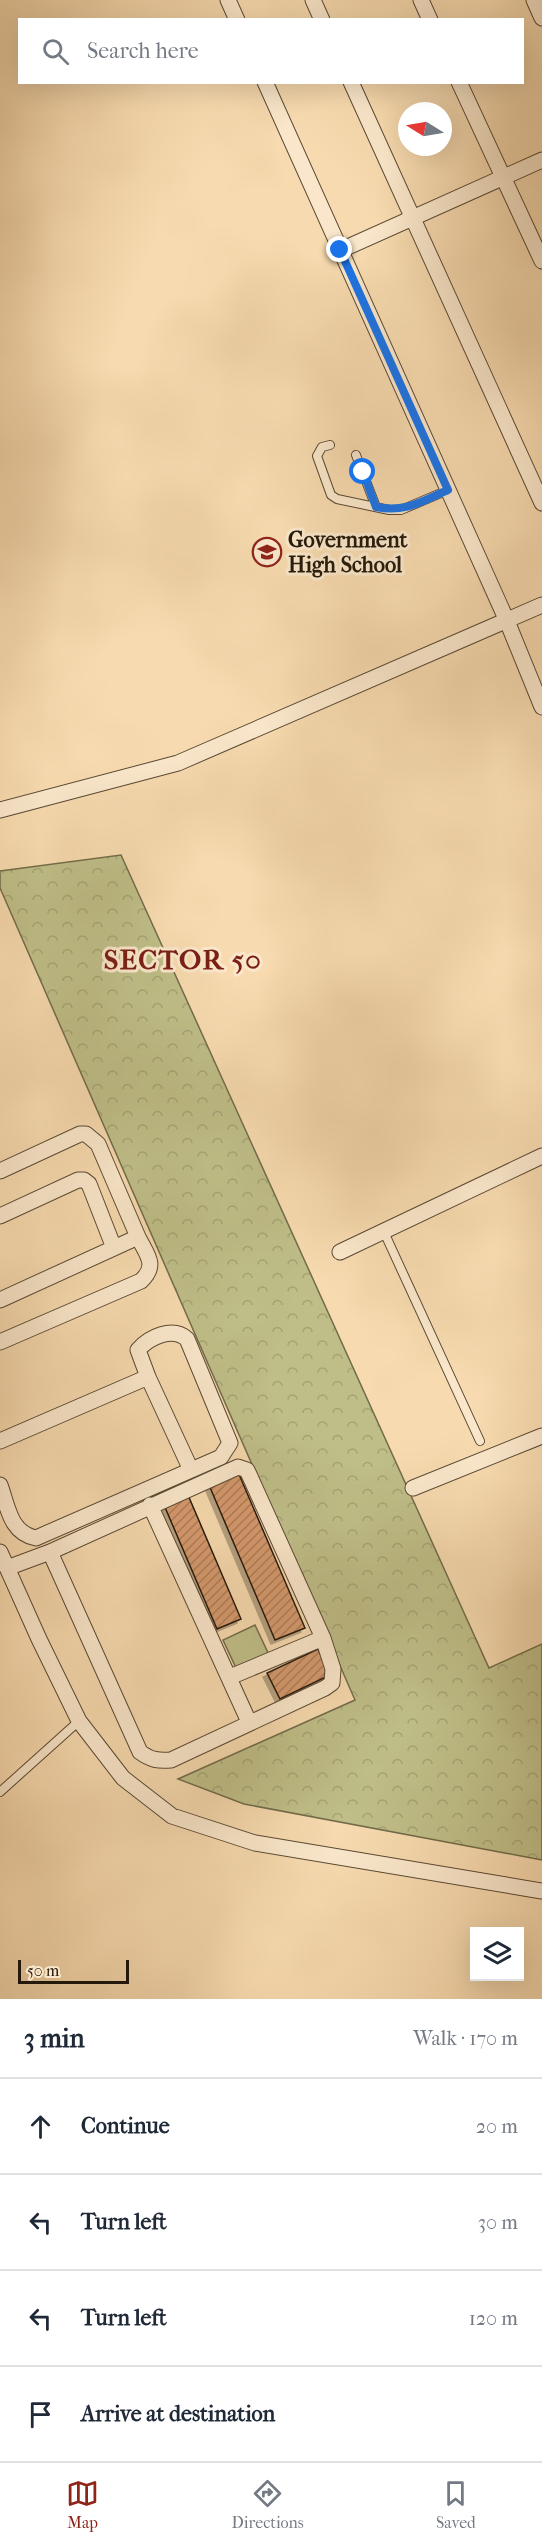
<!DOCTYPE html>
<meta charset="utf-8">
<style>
body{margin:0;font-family:"IM FELL French Canon",serif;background:#f6f6f7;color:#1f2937}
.controls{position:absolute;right:18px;bottom:18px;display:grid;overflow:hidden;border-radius:0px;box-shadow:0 6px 24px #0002}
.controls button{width:54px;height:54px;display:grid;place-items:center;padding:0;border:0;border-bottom:2px solid #e0e1e3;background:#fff;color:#1f2937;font:30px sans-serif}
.compass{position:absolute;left:398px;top:102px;width:54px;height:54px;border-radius:50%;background:#fff;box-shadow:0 6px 24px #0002;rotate:281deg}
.scale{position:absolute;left:18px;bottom:15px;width:111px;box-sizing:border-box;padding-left:6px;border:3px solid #25190b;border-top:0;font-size:16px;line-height:21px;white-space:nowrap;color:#25190b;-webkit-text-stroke:4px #fae7cb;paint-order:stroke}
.stop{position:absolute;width:18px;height:18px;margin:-14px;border:4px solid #1a73e8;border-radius:50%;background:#fff}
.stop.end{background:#1a73e8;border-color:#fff;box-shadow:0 2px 6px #0008}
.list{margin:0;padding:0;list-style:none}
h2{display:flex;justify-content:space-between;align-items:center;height:78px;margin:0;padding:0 24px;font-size:26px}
h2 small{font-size:20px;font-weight:400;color:#747a83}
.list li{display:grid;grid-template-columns:39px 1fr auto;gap:18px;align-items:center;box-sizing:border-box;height:96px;padding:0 24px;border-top:2px solid #e0e1e3}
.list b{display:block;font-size:22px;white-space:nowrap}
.list em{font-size:20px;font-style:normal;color:#747a83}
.icon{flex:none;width:33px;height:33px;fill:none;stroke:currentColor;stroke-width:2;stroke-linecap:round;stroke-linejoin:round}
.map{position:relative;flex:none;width:542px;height:1999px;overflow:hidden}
.search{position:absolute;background:#fff;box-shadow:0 6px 24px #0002;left:18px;right:18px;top:18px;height:66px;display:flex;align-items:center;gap:15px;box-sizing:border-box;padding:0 21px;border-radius:0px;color:#747a83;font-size:22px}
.sheet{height:462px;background:#fff}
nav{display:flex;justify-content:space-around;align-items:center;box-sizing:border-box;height:84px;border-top:2px solid #e0e1e3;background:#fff;font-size:16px;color:#747a83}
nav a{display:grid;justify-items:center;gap:3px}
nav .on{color:#8f2418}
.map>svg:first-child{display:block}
</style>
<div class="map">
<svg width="542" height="1999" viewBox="0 0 542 1999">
<defs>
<pattern id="park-crowns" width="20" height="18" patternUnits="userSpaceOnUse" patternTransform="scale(1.5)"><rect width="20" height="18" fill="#bfbe88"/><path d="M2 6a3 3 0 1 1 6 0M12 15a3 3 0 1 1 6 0" fill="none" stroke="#a4a374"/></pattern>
<pattern id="building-hatch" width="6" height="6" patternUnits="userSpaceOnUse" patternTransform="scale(1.5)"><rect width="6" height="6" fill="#d5996d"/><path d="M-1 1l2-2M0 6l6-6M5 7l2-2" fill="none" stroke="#ad7c58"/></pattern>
<filter id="shadow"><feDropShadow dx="-4" dy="4" stdDeviation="0" flood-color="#0004"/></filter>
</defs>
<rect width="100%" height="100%" fill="#f7daaf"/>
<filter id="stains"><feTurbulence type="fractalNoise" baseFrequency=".00333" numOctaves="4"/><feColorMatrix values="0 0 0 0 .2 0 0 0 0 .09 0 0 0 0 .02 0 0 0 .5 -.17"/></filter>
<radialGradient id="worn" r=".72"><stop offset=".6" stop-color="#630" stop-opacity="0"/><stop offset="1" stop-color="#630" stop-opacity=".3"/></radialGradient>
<path fill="#bfbe88" stroke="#726c4a" stroke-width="1.5" d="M255,1625l14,30 -32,15 -14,-30z"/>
<path fill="url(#park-crowns)" stroke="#726c4a" stroke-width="1.5" d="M121,855l368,813 53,-24v216l-298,-56 -66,-25 177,-79 -355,-812v-17z"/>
<path fill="url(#building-hatch)" stroke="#25190b" stroke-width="1.5" filter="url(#shadow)" d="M238,1472l67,156 -30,12 -66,-155z
M188,1495l53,124 -24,10 -53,-124z
M318,1649l12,26 -50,24 -13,-26z"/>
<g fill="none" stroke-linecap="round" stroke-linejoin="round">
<g stroke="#5a4934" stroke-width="10">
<path id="lane" d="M330,445l-8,2 -5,9 14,39 6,4 52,11h12l47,-20
M356,455l20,52
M384,1232l96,209
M0,1792l79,-71"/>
</g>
<g stroke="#5a4934" stroke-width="17">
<path id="street" d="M228,0l9,20
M313,0l9,20
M421,0l9,20
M534,0l8,18
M265,82l242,539 35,86
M351,82l191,421
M459,82l83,179
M341,250l201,-90
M0,810l178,-47 364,-158
M0,1171l80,-37h6l12,10 40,93
M0,1216l78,-36h6l5,4 25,64
M340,1252l202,-96
M0,1300l138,-63c9,18 20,28 3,44l-141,61
M148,1377l43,93
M0,1441l148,-64 -10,-27c11,-13 35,-24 49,-11l43,104 -9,14 -185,81c-26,-5 -28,-31 -36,-53
M413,1488l129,-52
M150,1505l99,217
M0,1552l39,87 40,82 44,57 49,38 83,27 287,48
M7,1568l43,-16 188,-85 9,3 76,168 10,31 -1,14 -7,5 -154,72c-13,1 -20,0 -31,-8l-90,-200
M230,1677l93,-39"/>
</g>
<use href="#lane" stroke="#fae7cb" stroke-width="8"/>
<use href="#street" stroke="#fae7cb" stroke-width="15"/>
</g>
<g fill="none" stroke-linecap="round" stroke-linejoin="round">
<path stroke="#1a73e8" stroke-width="8" d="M340,250l108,240c-26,11 -42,23 -72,17l-13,-35"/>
</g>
<defs>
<g id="school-ring" transform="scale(1.5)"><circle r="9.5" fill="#fae7cb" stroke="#8f2418" stroke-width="1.5"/><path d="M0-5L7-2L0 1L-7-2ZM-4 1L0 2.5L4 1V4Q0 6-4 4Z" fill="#8f2418"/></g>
</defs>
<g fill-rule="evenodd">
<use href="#school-ring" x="267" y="552"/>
</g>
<g text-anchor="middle" stroke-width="6" stroke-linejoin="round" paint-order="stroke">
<g font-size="22" font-weight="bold" fill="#25190b" stroke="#fae7cb" text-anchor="start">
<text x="288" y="547">Government<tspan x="288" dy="25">High School</tspan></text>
</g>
<g font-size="28" font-weight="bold" letter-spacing="1.5" fill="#7a1f14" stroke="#fae7cb">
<text x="183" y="969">SECTOR 50</text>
</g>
</g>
<rect width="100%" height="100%" filter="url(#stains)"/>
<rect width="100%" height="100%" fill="url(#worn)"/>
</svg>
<div class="controls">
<button><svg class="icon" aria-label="layers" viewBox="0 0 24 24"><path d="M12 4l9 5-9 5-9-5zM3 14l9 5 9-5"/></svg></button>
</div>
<svg class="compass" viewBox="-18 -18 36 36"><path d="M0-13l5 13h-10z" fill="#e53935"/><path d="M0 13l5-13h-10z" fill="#747a83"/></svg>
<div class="scale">50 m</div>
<div class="stop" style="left:363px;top:472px"></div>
<div class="stop end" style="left:340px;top:250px"></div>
<div class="search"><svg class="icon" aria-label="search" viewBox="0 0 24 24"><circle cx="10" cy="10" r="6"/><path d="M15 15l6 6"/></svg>Search here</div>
</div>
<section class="sheet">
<h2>3 min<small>Walk · 170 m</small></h2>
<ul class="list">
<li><svg class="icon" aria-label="ahead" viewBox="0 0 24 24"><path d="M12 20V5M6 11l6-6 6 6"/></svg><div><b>Continue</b></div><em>20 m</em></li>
<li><svg class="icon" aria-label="left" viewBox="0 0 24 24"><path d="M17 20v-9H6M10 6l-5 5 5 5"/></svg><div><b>Turn left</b></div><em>30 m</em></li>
<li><svg class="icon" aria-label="left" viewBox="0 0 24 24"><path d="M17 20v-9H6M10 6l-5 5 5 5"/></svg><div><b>Turn left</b></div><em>120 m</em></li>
<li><svg class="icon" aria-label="arrive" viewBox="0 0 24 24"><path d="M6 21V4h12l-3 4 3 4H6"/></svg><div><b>Arrive at destination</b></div></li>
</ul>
</section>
<nav>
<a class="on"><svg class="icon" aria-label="map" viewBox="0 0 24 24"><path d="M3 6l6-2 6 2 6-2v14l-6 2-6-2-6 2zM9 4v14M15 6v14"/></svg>Map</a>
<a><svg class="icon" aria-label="directions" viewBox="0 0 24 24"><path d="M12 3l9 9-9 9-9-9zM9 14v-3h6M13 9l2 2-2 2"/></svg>Directions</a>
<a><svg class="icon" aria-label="saved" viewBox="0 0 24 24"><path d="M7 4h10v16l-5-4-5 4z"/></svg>Saved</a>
</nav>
